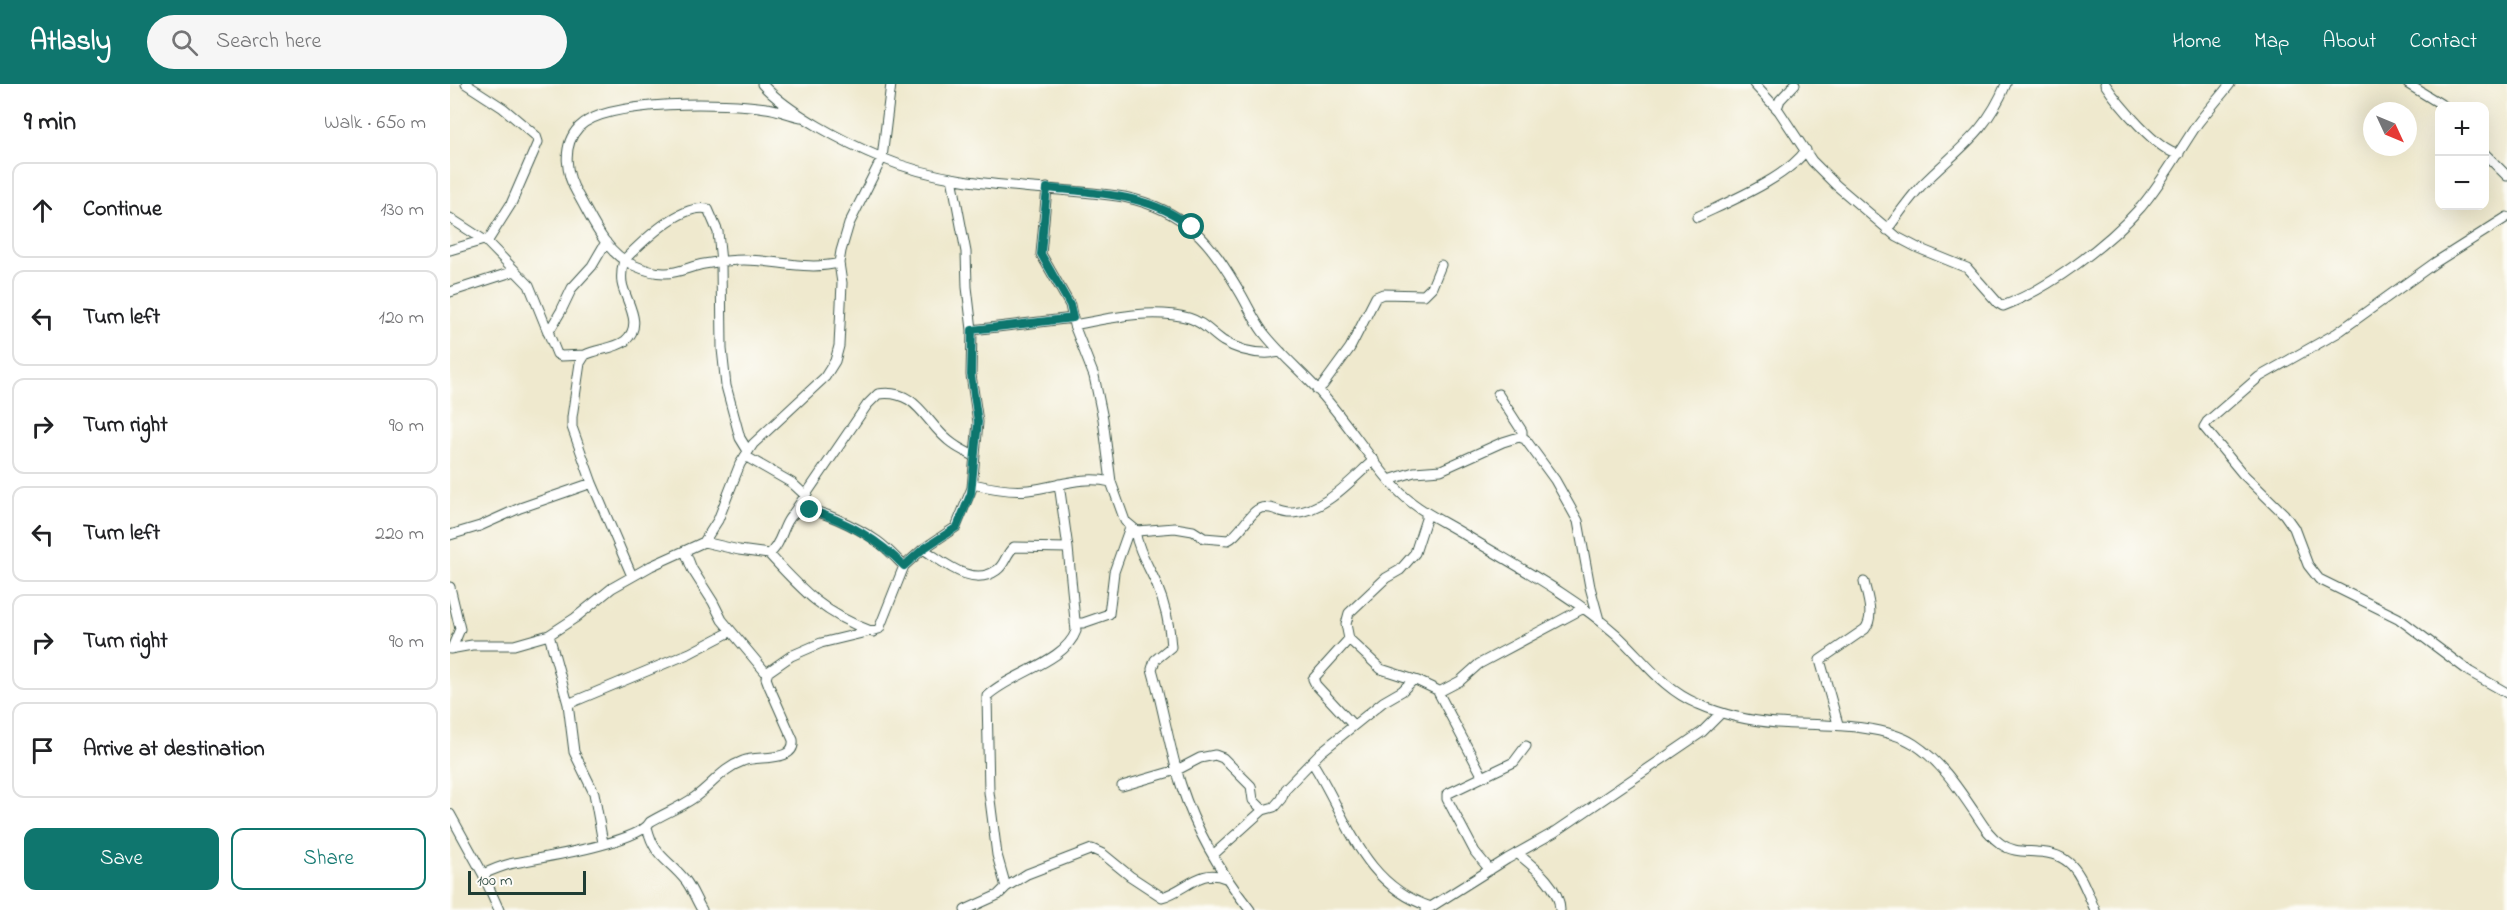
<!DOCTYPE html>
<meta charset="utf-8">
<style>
body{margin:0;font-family:"Indie Flower",sans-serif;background:#f6f6f6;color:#202124}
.controls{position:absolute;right:18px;top:18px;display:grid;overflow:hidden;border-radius:12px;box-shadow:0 6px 24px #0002}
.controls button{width:54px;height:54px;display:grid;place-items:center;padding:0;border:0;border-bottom:2px solid #e0e0e0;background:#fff;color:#202124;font:30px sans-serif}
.compass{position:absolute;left:1913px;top:18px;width:54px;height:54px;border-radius:50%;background:#fff;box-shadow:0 6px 24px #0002;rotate:134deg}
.scale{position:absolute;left:18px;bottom:15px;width:118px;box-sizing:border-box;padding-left:6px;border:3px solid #1f3d34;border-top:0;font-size:16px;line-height:21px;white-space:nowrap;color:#1f3d34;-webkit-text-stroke:4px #fdfcf7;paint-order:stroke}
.stop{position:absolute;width:18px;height:18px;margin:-14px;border:4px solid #0f766e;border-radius:50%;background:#fff}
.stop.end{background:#0f766e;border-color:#fff;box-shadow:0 2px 6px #0008}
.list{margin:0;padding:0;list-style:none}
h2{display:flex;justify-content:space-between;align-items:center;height:78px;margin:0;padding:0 24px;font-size:26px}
h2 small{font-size:20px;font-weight:400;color:#757577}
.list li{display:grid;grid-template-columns:39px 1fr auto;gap:18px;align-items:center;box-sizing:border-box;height:96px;margin:0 12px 12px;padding:0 12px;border:2px solid #e0e0e0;border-radius:12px}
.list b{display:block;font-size:22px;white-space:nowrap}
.list em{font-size:20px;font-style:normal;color:#757577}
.actions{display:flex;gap:12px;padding:18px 24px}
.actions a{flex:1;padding:14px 0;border:2px solid #0f766e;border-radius:12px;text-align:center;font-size:21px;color:#0f766e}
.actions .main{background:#0f766e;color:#fff}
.icon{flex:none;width:33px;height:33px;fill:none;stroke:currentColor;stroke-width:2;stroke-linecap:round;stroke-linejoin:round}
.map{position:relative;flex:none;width:2057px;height:826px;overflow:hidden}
header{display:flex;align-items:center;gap:36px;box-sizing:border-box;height:84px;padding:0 30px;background:#0f766e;color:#fff}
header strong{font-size:28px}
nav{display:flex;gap:33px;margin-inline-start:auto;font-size:21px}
.search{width:420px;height:54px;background:#f6f6f6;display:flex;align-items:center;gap:15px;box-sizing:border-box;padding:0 21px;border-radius:33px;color:#757577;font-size:22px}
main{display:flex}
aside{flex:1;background:#fff}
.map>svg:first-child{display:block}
</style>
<header>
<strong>Atlasly</strong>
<div class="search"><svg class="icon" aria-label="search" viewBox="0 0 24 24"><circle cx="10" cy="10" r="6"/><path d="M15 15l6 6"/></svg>Search here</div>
<nav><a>Home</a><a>Map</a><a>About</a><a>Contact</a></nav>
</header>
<main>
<aside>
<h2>9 min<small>Walk · 650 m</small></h2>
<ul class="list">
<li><svg class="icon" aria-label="ahead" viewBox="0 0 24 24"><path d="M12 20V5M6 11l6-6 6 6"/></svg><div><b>Continue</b></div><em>130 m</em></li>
<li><svg class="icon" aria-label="left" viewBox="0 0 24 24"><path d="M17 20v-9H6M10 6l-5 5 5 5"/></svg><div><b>Turn left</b></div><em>120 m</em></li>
<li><svg class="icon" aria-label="right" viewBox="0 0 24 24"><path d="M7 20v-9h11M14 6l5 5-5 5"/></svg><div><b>Turn right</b></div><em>90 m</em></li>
<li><svg class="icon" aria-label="left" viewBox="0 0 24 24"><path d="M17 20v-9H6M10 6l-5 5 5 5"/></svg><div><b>Turn left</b></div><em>220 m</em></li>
<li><svg class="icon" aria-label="right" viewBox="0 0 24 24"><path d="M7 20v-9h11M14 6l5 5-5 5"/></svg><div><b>Turn right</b></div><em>90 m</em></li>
<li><svg class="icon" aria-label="arrive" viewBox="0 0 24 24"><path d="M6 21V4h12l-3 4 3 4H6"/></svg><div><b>Arrive at destination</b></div></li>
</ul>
<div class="actions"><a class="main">Save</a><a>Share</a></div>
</aside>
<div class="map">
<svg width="2057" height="826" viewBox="0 0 2057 826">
<rect width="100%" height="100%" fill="#fdfcf7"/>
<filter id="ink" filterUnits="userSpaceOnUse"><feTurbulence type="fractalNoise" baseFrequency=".0167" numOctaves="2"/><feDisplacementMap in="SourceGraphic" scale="12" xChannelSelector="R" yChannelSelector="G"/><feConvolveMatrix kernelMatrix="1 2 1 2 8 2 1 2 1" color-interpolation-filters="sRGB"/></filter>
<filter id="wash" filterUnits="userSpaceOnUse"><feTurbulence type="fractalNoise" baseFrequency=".008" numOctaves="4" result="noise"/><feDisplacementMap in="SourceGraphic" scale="24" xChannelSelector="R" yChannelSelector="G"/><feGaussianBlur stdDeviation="1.35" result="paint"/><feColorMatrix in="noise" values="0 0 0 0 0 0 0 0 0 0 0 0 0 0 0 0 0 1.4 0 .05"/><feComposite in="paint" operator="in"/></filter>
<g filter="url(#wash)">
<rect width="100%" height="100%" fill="#efe9ce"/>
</g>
<g filter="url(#ink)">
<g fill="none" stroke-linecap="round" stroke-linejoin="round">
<g stroke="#3e574b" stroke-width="11">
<path id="street" d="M16,0l37,24 33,28 2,6 -27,62 -24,38
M441,0l-9,74c75,32 162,27 242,39 62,13 86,44 117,97 7,12 13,26 22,38 17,22 38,39 57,60 27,30 48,65 75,95 18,21 44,32 67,46 52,32 109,61 154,101 27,25 47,56 82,70 25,11 52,17 79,19 40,3 103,-1 137,21 26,17 42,41 59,66 9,13 15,25 28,34 11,8 23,7 36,8 39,1 44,27 58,58
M1304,0l25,27 33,50 24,24 61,52 21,11 49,20 31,35 5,3c47,-18 104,-61 138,-99 22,-26 38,-56 57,-84 10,-13 22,-26 32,-39
M1655,0c11,17 54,69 74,70
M1958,0l36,22
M1327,24l3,-8 15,-16
M351,33c-12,-2 -23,-8 -35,-9 -38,-6 -160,-9 -187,19 -18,19 -13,48 -1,68 14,24 27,58 55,70 9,4 21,8 31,8 13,1 27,-7 40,-9 12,-2 27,-4 40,-4 33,0 63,11 95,3
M2034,69l23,23
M597,104l-6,66 29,51 4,20 20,51 9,43 8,63 14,39 12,10 38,-3 18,3 11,7 24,2c13,-6 22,-29 33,-32 10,-3 21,6 32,5 32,-2 58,-33 81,-53
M1247,133c31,-15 90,-39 109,-67
M2057,133l-71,45 -99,71 -78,44 -52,45 -3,5 38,46 42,41 10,14 14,37 11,14 79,39 72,54 37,21
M0,134l37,24 42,43 28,69 4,2 24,-1
M1437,146c11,-15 21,-30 34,-44 36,-37 64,-51 85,-102
M0,166l34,-10
M0,208l65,-21
M624,241c36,-7 78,-17 115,-7 14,4 22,15 34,23 18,11 38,14 58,11
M522,246l101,-12
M98,249l13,-22 11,-23 20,-22 14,-24
M867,306l6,-5 27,-37 26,-51 7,-3 41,1 8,-8 9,-22
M1048,310l24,37v6
M295,372l47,27 14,13
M939,396l25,-8 27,-2 62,-28 16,-5 6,2 30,41 23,41 12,66 9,33
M523,400c17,4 37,8 55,6 29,-3 53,-15 83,-8
M342,431l75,-110 11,-11c41,-6 47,31 75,50 6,5 14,8 21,12
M685,447c3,19 13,34 21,52 8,19 14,43 15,64l-16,13 -3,9c11,38 17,78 29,116 15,46 40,88 69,125
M0,451l30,-9 40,-18 72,-25
M254,458l35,8 30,4c14,-10 13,-33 27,-42 15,-10 67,19 81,29 10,7 18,16 27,25
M473,465c21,13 49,39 74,21 8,-5 9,-17 17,-23l54,1
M235,467l7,18 21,33 9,18 45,54
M319,470c35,38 55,60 104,78
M182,492l-40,-93 -20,-56v-10l8,-54 5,-8c12,-6 29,-6 40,-14 20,-17 0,-40 -3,-58 -1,-8 0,-16 2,-23 18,-18 57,-57 84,-51l10,23 3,30 1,87 4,37 14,52 8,13
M0,503l10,42 -8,19
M625,539h8l26,-9 5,-42 16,-45
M99,551l19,69 6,48 20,41 9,50
M899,555l32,30 37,12 19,9 46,87
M0,565l22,-4h42l35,-10 26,-17 37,-30 39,-22 53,-24 14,-22 22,-56 13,-20 72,-67 10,-16 4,-15 3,-63 -3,-20 2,-12 8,-27 33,-66c-36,-15 -94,-45 -120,-74
M989,608l21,-11 19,-17 103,-55
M118,620l122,-51 40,-21
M1388,640l-18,-64 45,-31c10,-13 2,-33 -1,-47
M903,641l-37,-40 -3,-6 36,-40 -3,-15 3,-11 37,-35 14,-8 15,-17 11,-34v-6
M862,678c36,56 49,122 119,145
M672,702l55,-16 23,-12 15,-3 8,3 28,28 2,14 10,10
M0,730l33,60 16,36
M197,743c8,32 21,31 39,54 6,8 10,19 16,29
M1067,769c17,14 43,34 43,57
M763,771l50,-45 11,-3 7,-8 4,-10 36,-37 62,-50 19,-11 11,-11
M1040,786l-15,-18 -28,-53v-5l67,-32 12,-16
M33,790c10,-4 20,-9 31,-11 25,-5 125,-20 136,-41 15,-9 31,-15 45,-25 17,-12 28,-29 48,-36 15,-6 53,2 50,-21l-24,-54 -3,-8 2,-6 23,-16 30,-13 58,-14 25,-63 19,-17 33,-22 16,-39 6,-66 -7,-47 1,-45 -5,-43 -1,-35 -14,-74
M556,803l21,-13 65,-25 11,5 27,22 32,21c23,-6 39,-30 63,-19
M515,826l33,-15 8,-8 -9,-32 -8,-63 -2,-96c24,-23 78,-34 89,-65l-8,-83 -9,-64
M976,826l81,-51 48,-27 147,-100 18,-18"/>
</g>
<use href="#street" stroke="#fff" stroke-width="9"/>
</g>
</g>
<g fill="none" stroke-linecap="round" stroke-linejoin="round" filter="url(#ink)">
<path stroke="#0f766e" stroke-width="8" d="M360,426c36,11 68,29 94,56l19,-17 34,-22 14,-34 7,-71 -7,-47 1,-45 101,-12 -3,-13 -29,-51 6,-66c50,5 104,6 145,39"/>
</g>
</svg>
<div class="controls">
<button>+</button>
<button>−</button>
</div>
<svg class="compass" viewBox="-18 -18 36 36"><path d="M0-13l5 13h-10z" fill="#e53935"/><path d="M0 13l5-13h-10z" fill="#757577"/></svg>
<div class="scale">100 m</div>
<div class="stop" style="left:742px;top:143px"></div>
<div class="stop end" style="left:360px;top:426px"></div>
</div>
</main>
